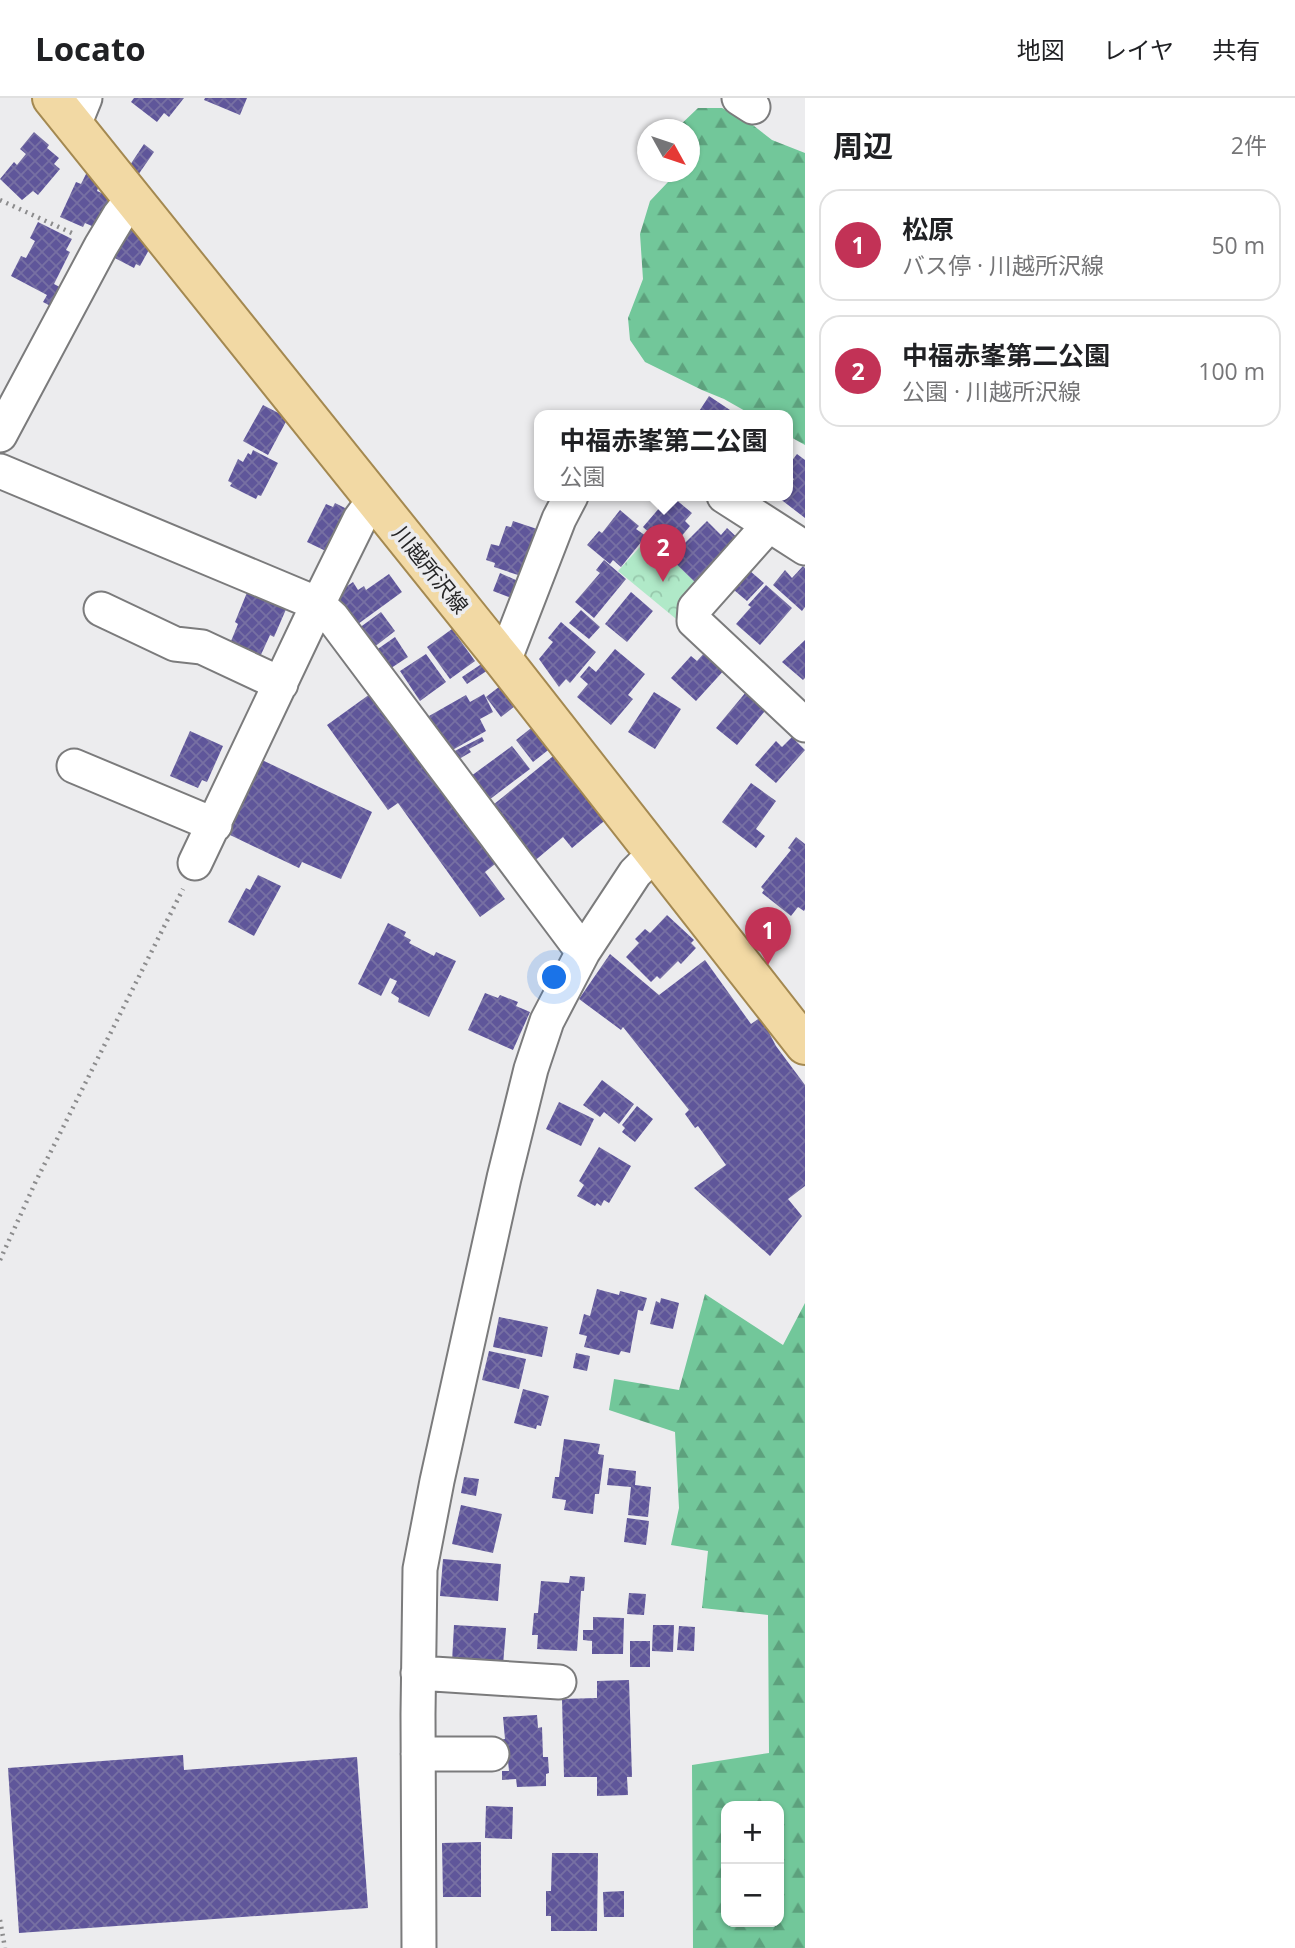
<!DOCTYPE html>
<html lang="ja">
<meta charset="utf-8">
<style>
body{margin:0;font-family:"Open Sans","Noto Sans JP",sans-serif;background:#f2f2f2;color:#202124}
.controls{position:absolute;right:21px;bottom:21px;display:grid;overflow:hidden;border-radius:14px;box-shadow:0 2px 5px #0004}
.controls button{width:63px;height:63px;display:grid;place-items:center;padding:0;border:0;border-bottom:2px solid #e0e0e0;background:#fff;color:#202124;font:35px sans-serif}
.compass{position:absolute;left:637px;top:21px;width:63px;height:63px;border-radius:50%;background:#fff;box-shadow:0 2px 5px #0004;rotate:130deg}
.you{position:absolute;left:555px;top:880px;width:24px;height:24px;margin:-18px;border:5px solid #fff;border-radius:50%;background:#1a73e8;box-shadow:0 0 0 10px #1a73e833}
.badge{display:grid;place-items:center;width:46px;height:46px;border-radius:50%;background:#c23256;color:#fff;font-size:23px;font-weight:700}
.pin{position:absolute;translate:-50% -58px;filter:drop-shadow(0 2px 4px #0008)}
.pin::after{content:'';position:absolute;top:37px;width:24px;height:21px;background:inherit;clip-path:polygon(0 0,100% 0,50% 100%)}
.popup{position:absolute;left:534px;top:312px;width:259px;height:91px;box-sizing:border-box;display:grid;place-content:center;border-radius:14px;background:#fff;filter:drop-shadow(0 2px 5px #0005);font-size:23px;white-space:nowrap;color:#757577}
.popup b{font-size:26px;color:#202124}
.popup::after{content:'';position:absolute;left:50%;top:100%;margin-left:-14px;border:14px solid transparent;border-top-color:#fff}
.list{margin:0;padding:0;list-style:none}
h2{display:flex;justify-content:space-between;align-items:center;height:91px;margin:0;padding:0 28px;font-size:30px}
h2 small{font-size:23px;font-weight:400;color:#757577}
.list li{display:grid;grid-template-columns:46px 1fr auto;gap:21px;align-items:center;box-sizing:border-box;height:112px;margin:0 14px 14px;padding:0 14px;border:2px solid #e0e0e0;border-radius:21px}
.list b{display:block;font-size:26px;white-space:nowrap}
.list p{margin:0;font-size:23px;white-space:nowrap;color:#757577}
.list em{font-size:23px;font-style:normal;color:#757577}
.map{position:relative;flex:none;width:805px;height:1850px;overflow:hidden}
header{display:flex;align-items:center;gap:42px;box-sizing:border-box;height:98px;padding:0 35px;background:#fff;border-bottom:2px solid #e0e0e0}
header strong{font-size:33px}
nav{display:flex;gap:38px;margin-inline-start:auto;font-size:24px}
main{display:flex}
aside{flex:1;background:#fff}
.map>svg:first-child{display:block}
</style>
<header>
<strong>Locato</strong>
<nav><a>地図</a><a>レイヤ</a><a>共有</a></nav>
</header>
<main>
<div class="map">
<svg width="805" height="1850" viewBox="0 0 805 1850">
<defs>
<pattern id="forest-firs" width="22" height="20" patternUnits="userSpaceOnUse" patternTransform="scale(1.75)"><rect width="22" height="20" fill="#72c79a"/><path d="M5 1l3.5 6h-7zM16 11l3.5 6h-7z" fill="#5da17d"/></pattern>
<pattern id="park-crowns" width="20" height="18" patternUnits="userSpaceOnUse" patternTransform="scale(1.75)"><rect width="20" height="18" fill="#b0e9c8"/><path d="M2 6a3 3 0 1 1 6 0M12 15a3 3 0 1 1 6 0" fill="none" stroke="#97c8ac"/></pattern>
<pattern id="building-cross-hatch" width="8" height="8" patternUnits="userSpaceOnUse" patternTransform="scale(1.75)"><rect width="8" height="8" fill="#5f569a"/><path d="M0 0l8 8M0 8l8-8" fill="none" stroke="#7770a3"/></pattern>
</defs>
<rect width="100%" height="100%" fill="#ececee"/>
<path fill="url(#forest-firs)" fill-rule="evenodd" d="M698,10h24l27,14 23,18 33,13v292l-18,-10v-19h-33l-30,-17 -22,-9 -57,-28 -15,-22 -2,-22 15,-39 -3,-45 10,-33 18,-19 1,-10h21v-42l-14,-1z
M705,1196l78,51 22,-42v645h-112l-1,-183 77,-12 -1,-138 -66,-7 6,-57 -37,-6 8,-37 -4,-76 -66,-22 5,-31 65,11zM779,1708v116h-53v-116z"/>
<path fill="url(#park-crowns)" d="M649,439l57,56 -25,30 -63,-52z"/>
<path fill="url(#building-cross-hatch)" d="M134,0h50l-15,19 -5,-4 -7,9 -26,-20z
M205,0h42l-7,17 -36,-15z
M34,34l15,13 -2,3 12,10 -5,6 6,5 -22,26 -5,-4 -11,9 -22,-21 14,-17 3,3 9,-11 -6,-5z
M144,46l10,8 -16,23 -10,-7z
M87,74l6,3 -2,3 9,4 -3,9 18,8 -14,31 -16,-7 -2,4 -23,-10 16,-35 5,2z
M38,124l34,17 -6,11 4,2 -16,32 13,7 -9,19 -15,-8 4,-7 -36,-19 10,-20 5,2 9,-17 -5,-3z
M128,130l20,11 3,7 -11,20 -4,-2 -2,4 -25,-13z
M709,298l21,14 -4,6h-30z
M263,307l25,13 -20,37 -25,-14z
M253,352l25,13 -17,33 -3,-1 -2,4 -26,-13 2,-3 -4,-2 10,-22 5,3 5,-9 3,2z
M797,356l8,6v58l-26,-20 8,-2v-9l7,-8 -7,-6v-6z
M674,400l18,15 -7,8 5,5 -10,12 -4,-3 -11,12 -22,-20 18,-21 4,3z
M335,405l16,8 -21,42 -23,-11 19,-38 7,3z
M620,412l19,16 -3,3 10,7 -25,31 -8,-7 -3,4 -23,-19 12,-14 3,2z
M513,423l24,8 -16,47 -27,-9 1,-4 -9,-3 5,-16 8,2 7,-20 5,1z
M707,423l14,14 6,-7 15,14 -43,44 -29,-28z
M604,462l22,19 -32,39 -19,-16 25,-29 -4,-3z
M803,468l2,2v39l-3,4 -29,-26 12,-15 7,8z
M750,473l14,12 -17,18 -13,-11z
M500,475l18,8 -7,17 -18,-7z
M389,476l13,18 -44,32 -22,-30 17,-12 5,8 6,-4 2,4z
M766,487l26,23 -32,37 -24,-21 15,-17 -3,-2z
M248,492l39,17 -13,30 -4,-2 -11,24 -30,-13 9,-22 -3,-2z
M631,494l22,19 -26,31 -22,-18z
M581,512l19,17 -11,12 -20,-16z
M381,514l14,19 -26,20 -14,-20z
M561,524l35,30 -26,31 -4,-4 -7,8 -20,-28 14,-17 -5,-4z
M452,531l23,32 -25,18 -23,-32z
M395,539l13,20 -23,15 -13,-19z
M805,542v38l-2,2 -21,-18z
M615,551l30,25 -17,21 5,4 -22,26 -34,-28 11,-13 -8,-7 9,-11 7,6z
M707,552l19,18 -30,33 -25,-23 20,-22 6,5z
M426,556l20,28 -26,19 -20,-30z
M483,565l5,7 -21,14 -5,-7z
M504,585l15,20 -18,14 -15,-20z
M377,591l119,165 -6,3 5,7 -10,8 20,27 -25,18 -82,-114 -10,7 -61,-85z
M654,594l27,17 -26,40 -27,-17z
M746,594l23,14 -32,39 -21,-17z
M484,596l9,18 -13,7 6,12 -37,21 -20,-36 37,-21 4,7z
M535,627l17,22 -19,15 -17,-22z
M190,633l33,15 -16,36 -5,-2 -4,8 -28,-12z
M482,639l2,4 -15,8 2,3 -17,10 -5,-8z
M792,639l13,13 -29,33 -21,-18 21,-24 6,6z
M512,648l18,23 -45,34 -18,-24z
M557,655l52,64 -37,31 -9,-11 -31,26 -44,-54z
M262,662l110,52 -31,67 -39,-17 -3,6 -71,-34z
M751,685l25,18 -20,28 9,7 -9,12 -34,-26z
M796,739l9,7v65l-1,2 -6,-4 -7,9 -29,-23 2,-3 -3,-3 30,-37 -3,-2z
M258,777l23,11 -27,50 -26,-14 18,-34 4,2z
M667,817l27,25 -3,3 5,5 -15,16 -3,-3 -18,18 -3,-3 -6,6 -25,-25 13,-14 -4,-4 10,-10 5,4z
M388,825l18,9 -2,4 7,4 -2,3 25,13 2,-4 20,9 -27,56 -31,-15 1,-4 -8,-5 6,-12 -7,-3 -9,18 -23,-12z
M610,856l49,41 46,-35 46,64 10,-7 15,29 29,39v101l-17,13 14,17 -32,40 -76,-68 32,-23 -28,-39 -3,2 -10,-14 4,-4 -66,-83 -2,3 -42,-31z
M485,895l13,5 2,-3 18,7 -2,4 14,6 -17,38 -45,-20z
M602,982l32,24 -15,20 -15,-12 -4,5 -17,-12z
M559,1004l35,17 -13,27 -35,-17z
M637,1008l16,13 -18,23 -13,-10 3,-4 -3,-3z
M599,1049l32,19 -22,37 -5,-3 -3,6 -4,-3 -2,3 -18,-10 7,-11 -5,-4z
M597,1191l22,6 1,-4 27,7 -4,13 -5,-1 -8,43 -9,-2 -2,4 -35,-8 3,-11 -8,-2 5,-20 6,2z
M661,1200l18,5 -6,26 -23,-5 6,-23 4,2z
M499,1219l49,10 -6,30 -49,-10z
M489,1253l37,8 -7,30 -37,-9z
M576,1255l14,3 -3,15 -14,-3z
M523,1291l26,7 -8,30 -4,-1 -1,4 -22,-6z
M564,1341l36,5 -2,10 6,1 -5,39h-4l-2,20 -29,-4 2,-10 -14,-2 3,-21h4z
M609,1370l27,3 -1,14 16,2 -3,30 -20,-2 3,-28 -24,-2z
M464,1379l15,2 -3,17 -15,-3z
M461,1407l41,9 -9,39 -41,-9z
M627,1420l22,3 -3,24 -22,-3z
M443,1461l58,5 -3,37 -58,-5z
M570,1478l15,1 -1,14h-3l-4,60 -40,-2 1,-14h-6l2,-22h4l3,-32 28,2z
M629,1495l17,1 -2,21 -17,-1z
M593,1519l31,1 -1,36h-31v-13l-9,-1v-10h10z
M454,1527l52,3 -3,37 -51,-3z
M653,1527h21l-1,27 -21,-1z
M679,1528l16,1 -1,24 -17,-1z
M630,1543h20v26h-20z
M629,1582l3,97h-5l1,18 -31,1v-19h-33l-2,-78 35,-1v-17z
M537,1617l1,13 4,-1 1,30h5l1,16 -3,1v12l-29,1 -1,-8 -14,1v-9h7l-1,-10h-7l-2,-21 6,-1 -2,-22z
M183,1657l1,15 173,-13 11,151 -349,25 -11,-165z
M486,1708l27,1 -1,32 -27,-1z
M481,1744v55h-38l-1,-54z
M552,1755h46l-1,78h-46v-15h-5v-25h5z
M624,1793v26h-20l-1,-25z"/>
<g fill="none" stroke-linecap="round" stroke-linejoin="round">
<g stroke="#7b7b7c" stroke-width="37">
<path id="minor" d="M739,0l14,9
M74,27l11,-27
M0,337l101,-189 18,-30 14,-18
M0,373l318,133 14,13 251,335
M724,398l81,52
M768,428l-73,82 -1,13 111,104
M101,511l74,35 27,3 79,37
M504,563l55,-142 12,-23
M74,668l141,59
M195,765l123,-259 42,-85 14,-19
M418,1575l141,9
M418,1656h74
M419,1850l-1,-234 2,-145 17,-88 67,-303 27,-109 16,-48 36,-69 52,-79 19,-19"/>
</g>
<g stroke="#a48951" stroke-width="42">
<path id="major" d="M52,0l452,563 301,384"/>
</g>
<path stroke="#8c8c8d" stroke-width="4.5" stroke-dasharray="2 5" stroke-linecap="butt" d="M0,102l74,34
M0,1162l36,-79 147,-292
M0,1822l5,28"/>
<use href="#minor" stroke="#fff" stroke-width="33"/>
<use href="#major" stroke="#f2d9a4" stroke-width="38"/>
</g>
<g text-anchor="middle" stroke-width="7" stroke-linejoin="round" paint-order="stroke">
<g font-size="21" fill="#252526" stroke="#ececee">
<text transform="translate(430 472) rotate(51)" y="7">川越所沢線</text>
</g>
</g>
</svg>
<div class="controls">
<button>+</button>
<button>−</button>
</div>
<svg class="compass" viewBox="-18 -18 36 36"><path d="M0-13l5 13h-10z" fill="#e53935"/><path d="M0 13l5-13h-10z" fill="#757577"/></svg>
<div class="you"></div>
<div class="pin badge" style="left:768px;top:867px">1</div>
<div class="pin badge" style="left:663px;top:484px">2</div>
<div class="popup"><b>中福赤峯第二公園</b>公園</div>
</div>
<aside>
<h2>周辺<small>2件</small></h2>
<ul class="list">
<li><span class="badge">1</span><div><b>松原</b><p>バス停 · 川越所沢線</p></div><em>50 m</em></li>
<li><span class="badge">2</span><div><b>中福赤峯第二公園</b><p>公園 · 川越所沢線</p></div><em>100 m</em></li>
</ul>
</aside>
</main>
